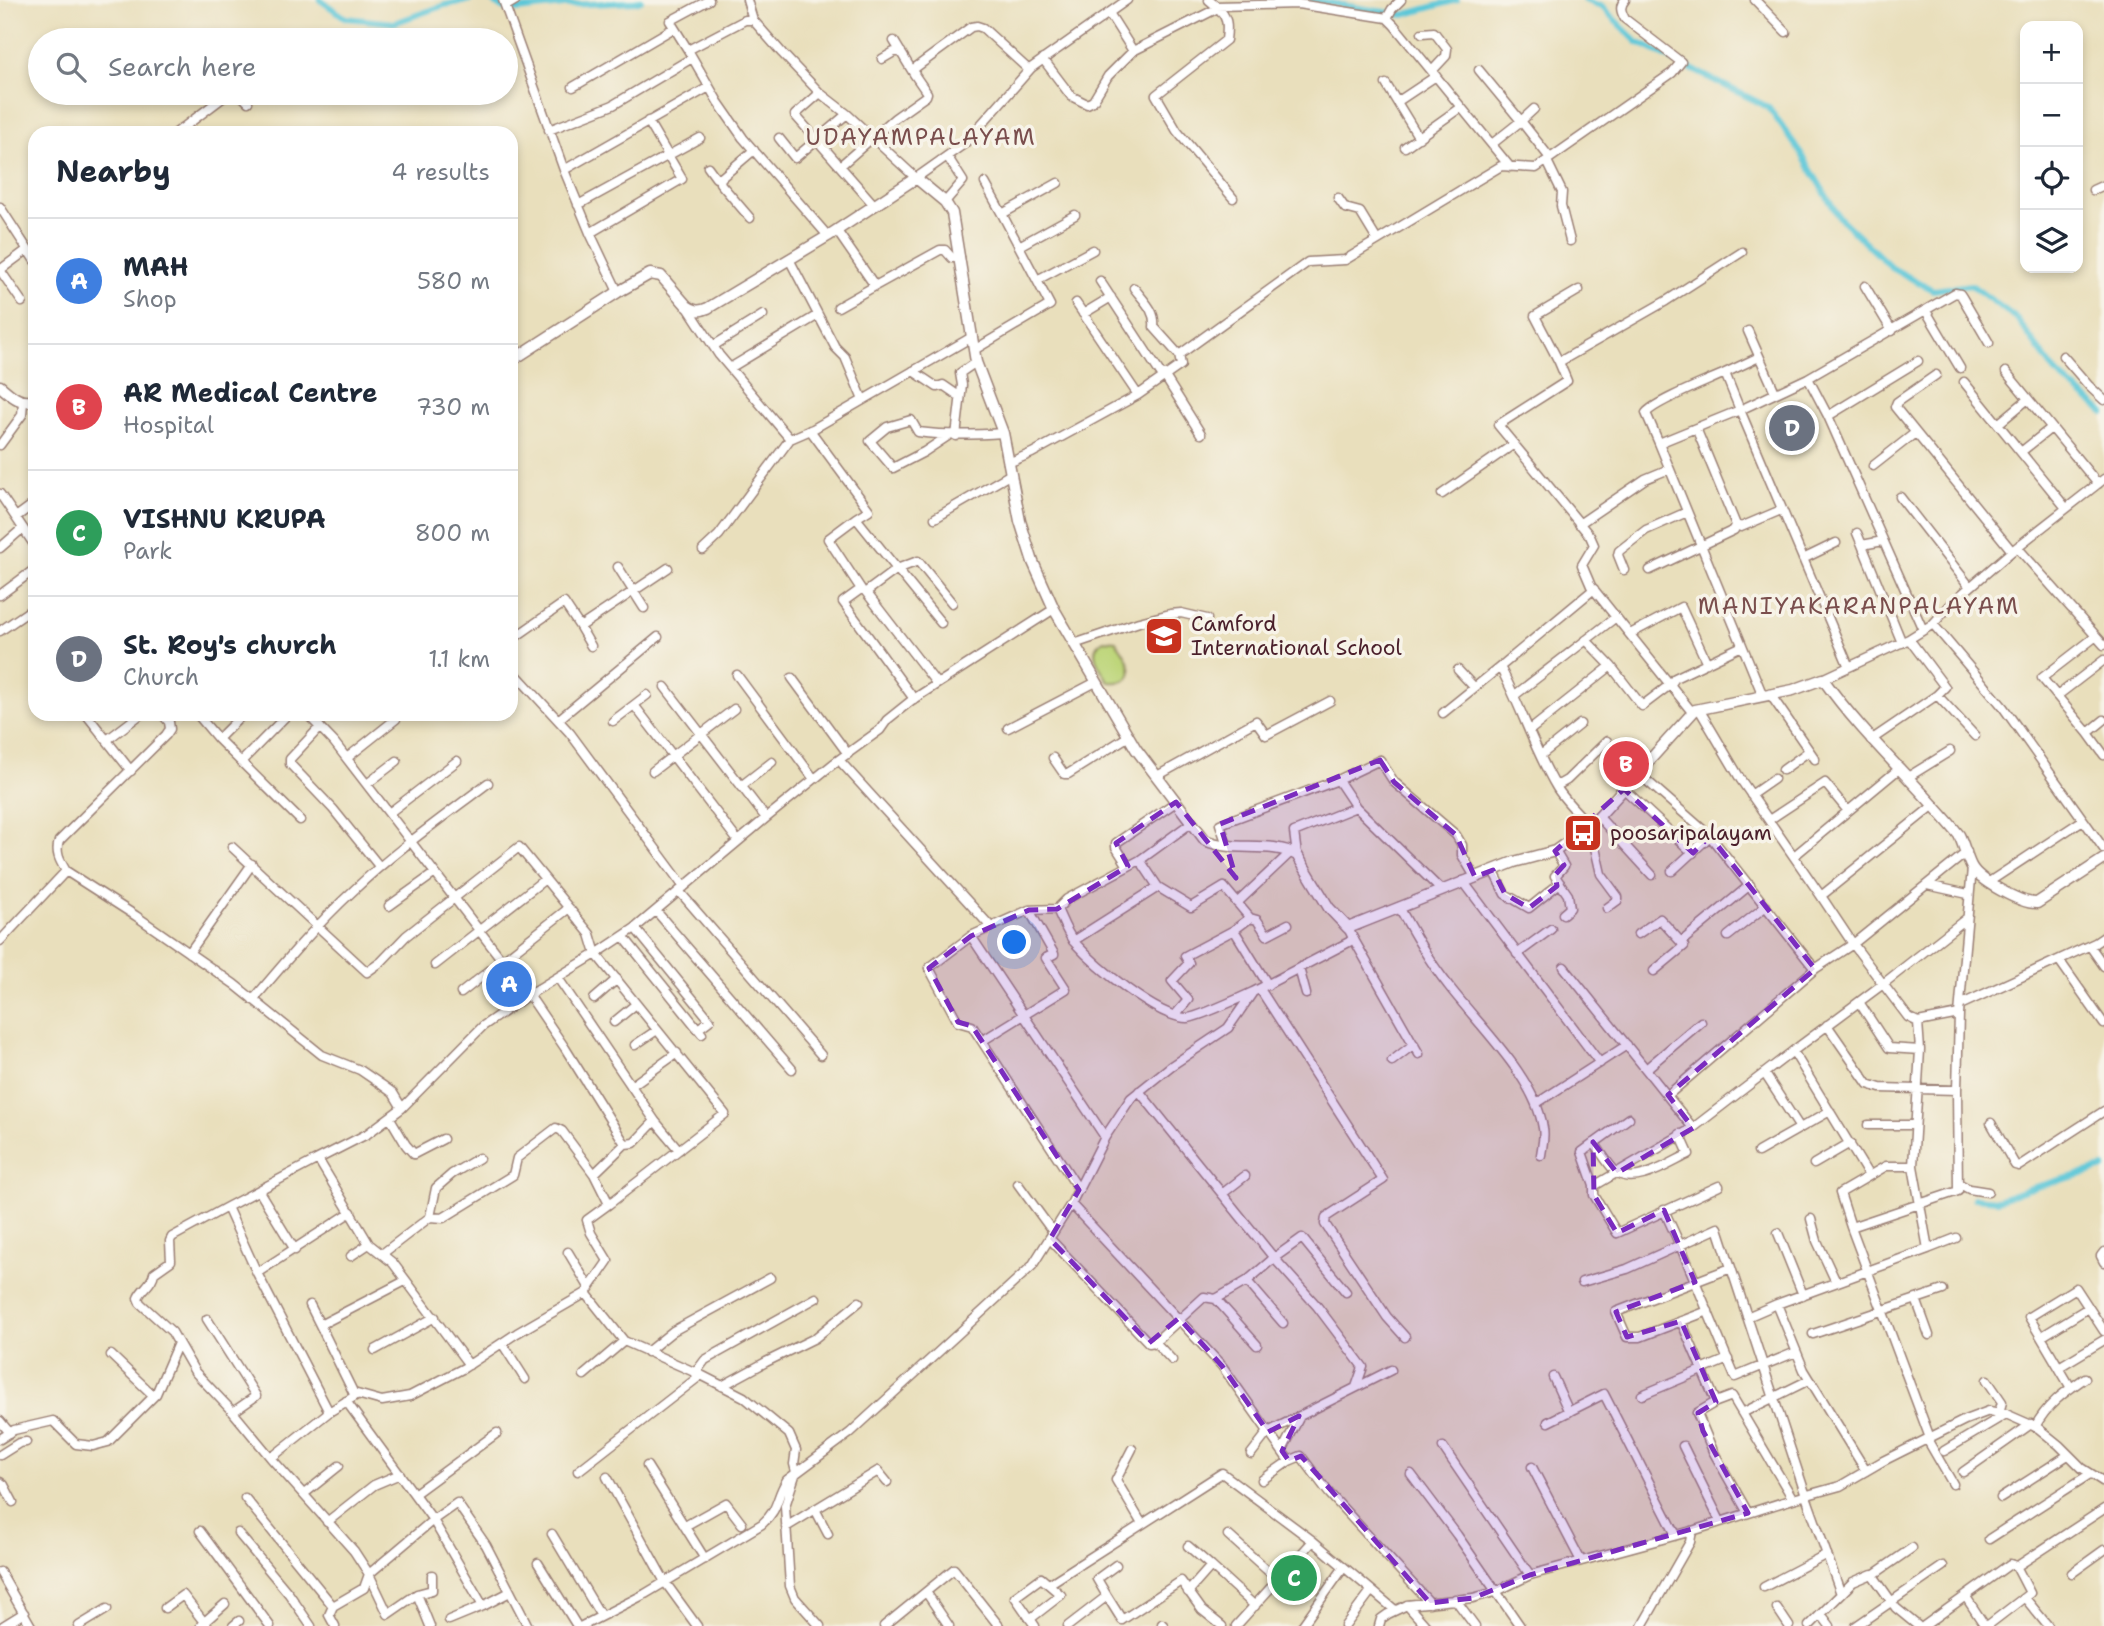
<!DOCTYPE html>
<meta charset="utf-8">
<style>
body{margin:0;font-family:"Shantell Sans",sans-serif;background:#f2f2f3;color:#1f2937}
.controls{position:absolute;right:21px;top:21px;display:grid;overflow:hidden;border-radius:14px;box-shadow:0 4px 10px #0003}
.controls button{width:63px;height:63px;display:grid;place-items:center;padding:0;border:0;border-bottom:2px solid #e0e1e3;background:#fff;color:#1f2937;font:35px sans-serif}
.you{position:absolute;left:1015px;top:943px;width:24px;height:24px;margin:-18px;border:5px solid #fff;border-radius:50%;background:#1a73e8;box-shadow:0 0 0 10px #1a73e833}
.badge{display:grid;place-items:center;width:46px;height:46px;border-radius:50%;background:#db2777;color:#fff;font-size:23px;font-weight:700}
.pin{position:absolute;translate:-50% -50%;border:4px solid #fff;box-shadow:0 2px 7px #0006}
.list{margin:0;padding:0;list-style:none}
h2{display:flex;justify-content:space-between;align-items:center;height:91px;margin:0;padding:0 28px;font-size:30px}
h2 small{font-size:23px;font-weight:400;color:#747a83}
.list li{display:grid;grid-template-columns:46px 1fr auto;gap:21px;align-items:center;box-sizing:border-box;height:126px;padding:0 28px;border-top:2px solid #e0e1e3}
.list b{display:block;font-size:26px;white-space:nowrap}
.list p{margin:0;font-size:23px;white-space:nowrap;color:#747a83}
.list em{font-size:23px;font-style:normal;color:#747a83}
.icon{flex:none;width:38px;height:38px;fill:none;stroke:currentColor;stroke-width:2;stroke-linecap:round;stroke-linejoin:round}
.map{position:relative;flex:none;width:2104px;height:1626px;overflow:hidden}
.search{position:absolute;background:#fff;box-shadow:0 4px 10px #0003;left:28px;top:28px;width:490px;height:77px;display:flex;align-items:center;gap:18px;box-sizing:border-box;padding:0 24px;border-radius:38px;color:#747a83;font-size:26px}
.panel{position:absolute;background:#fff;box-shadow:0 4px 10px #0003;left:28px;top:126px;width:490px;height:595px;border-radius:21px}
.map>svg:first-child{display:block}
</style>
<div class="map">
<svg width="2104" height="1626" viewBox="0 0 2104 1626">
<rect width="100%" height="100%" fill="#f7f3e8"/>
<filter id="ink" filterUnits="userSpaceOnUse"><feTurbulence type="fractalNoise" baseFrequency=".0143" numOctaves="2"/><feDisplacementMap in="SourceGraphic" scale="14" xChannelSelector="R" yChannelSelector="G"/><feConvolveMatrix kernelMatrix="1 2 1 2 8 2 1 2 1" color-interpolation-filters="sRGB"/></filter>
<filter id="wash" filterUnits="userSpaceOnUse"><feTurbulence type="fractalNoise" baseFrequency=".00686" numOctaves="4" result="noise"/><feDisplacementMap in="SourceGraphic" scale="28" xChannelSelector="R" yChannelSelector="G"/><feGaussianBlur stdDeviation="1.57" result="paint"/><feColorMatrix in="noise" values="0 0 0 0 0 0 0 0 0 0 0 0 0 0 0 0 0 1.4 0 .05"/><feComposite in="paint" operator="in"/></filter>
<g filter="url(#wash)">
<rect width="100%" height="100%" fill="#e9dfbc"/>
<path fill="#bed67a" stroke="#847a52" stroke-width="2" d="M1104,640l12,1c12,16 29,44 -7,41 -8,-13 -24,-32 -5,-42z"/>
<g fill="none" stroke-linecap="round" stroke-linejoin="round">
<path stroke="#5dc7d8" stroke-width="6" d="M320,0l26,18 48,5 51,-18 25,-5
M491,0l11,8 15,2 47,-5 72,-3 5,-2
M1312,0l91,15 54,-15
M1584,0l17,6 36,36 131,65 33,46 38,64 53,51 41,22 38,-5 46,34 39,54 48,40
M1974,1198l24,2 30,-11 76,-21"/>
</g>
</g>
<g filter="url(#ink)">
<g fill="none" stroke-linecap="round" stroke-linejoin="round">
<g stroke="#9a7f74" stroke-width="11">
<path id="minor" d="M503,0l61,170 26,63 28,59
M747,0l6,20 29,33 38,40 27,21
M1209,0l7,6 82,-2 89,14 7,7 116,142
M1755,0l31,32
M506,6l10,-6
M1216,6c12,11 12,18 10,34l-70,55 21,36 56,67
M1109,13l24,38 85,-43
M1387,18l5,-9 9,-9
M753,20h-8l-57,30 30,52 25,36 85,98
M1422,33l12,-1 13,17 -1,7 -14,15
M894,41l20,33
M688,50l-18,-29 39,-21
M882,59l12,-7h7
M1043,59l28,37 16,8 6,-3 15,-25 25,-25
M1479,70l42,51 13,-12
M1386,84l11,18
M573,87l101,-59
M239,93l9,9
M820,93l-25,22 80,91
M549,130l64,-25 79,-47
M176,133l53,-40
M779,138l16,20 52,-44 69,64 48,-34 67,-76 96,-68
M1419,138l-22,-36 39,-26
M1492,144l29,-23 29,37
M1405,147l56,-40
M1547,161l15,31 -1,14 9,35
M840,166l55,-48 31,-22 1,-3 -13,-19 1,-6 56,-41 6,-1 6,2 46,42
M708,167l8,11h5l-1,5 30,35
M564,170l145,-83
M721,178l33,-28
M985,183l17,31
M2093,190l11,-5
M1338,198l7,10 15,4 17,28
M945,202l18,-21 -16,-25
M578,205l122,-67
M0,207l35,54
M837,231l38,55 65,-36h5l7,8 8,-1
M590,233l92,-54 -34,-58
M1019,246l56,-31
M789,259l46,88 10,10 18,43
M1037,280l56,-30
M1100,281l62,95
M1865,286l27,45
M1134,288c10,13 22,23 20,39l25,28
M22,302l-22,-32 27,-20
M1076,303l62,92
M687,306l32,49 71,84
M838,307l37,-21
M1926,311l34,57
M1083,314l28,-17
M1748,331l27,61
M713,346l50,-31
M974,350l76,-45 -48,-91 56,-31
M2063,356l26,30 15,14
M1559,362l-24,-46 44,-26
M730,368l88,-53
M913,371l24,16 6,-2 16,11
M2006,372l92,112
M1725,373l34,-16
M1164,375l37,59
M1936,375l-39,27 -2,5 117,144
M1808,378l-68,32 -15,-37c-17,8 -69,28 -79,40l13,30 81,-33 109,257
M1964,382l102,126
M1828,416l90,-55
M1998,424l30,-25
M1696,428l40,97
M810,430l59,80 -13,8 41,51 -31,23 71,92
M948,436l-24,16 -31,16 -23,-27 17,-14 24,-7 7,12c29,4 56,3 85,1
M956,436l6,-51 -2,-12 16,-11
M1659,443l104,253
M0,445l22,-30 1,-13
M2021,452l30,-24
M1008,463l24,-10 106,-58 43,-30 -2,-10 129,-93 37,-2 156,-94 35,2 136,-95 9,-11 -56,-43c-4,-7 -6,-13 0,-19
M1873,466l42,-33
M0,494l35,52
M1442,494l72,-50
M1900,497l70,90
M16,517l19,-14
M856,518l-28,21 33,50 -18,13 71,97
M935,518l76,-44
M1579,524l66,-45 24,-10
M1857,533l5,12 21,-4
M1862,545l40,98
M2017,547l87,98
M0,548l23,-20
M703,550l16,-15 71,-96 23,-10 159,-92
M1803,559l33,-16
M618,567l26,41
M1624,570l-6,-15 1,-4 27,-21 41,-18
M1650,570l84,-40 2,-5 5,2 40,-17
M0,595l35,-26
M941,623l-44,-54 21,-8 34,42
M1933,624l70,83 101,142
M580,627l11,19
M1923,630l-95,-214 -20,-38 147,-85 5,1 2,3 27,46
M0,631l35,-24
M1630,634l51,-27 26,56
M2095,637l-53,41 46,55 16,22
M1909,639l36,48 -8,8
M511,640l53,-37 16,24 88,-59
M1586,640l25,26
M1074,644l65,-22 31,-8 11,-1 26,6
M511,669l59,64 114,154
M1458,670l16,17
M737,675l77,104
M792,678l56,76
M1823,679l86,-40 24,-15 22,-24 57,-49 92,-72
M665,687l101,131
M1770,694l45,65
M1515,695l101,-78
M2057,696l47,-36
M634,705l13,-10
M1699,709l42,71 80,116
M1692,712l-101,-126 -9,-21 12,-20 -4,-9 -92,-111 69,-44 -8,-19 107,-61 76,-49
M1443,713l57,-46
M86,714l45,57
M197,714l21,25 82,81
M307,714l27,28 195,253 36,53 60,96 -31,30 15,30 -22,16 4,13 17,28 -22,32
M558,720l100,-83
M613,721l21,-16 104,136
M320,727l-30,32v5l43,45 46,57
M1008,728l88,-46
M1529,731l82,-65 31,40 29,-22 4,-6 67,-32
M2088,733l16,-13
M218,739l25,-25
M107,740l34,-26
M1871,740l66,-45 38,41
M1541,755l39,-31
M347,758l49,-39
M1053,758l11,16h4l61,-38
M839,760l152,167
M241,762l47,-48
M1783,770l26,-19
M653,771l81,-62
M1638,773l72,63 105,133 -147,126
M1157,776l99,-55 10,14 64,-34
M1908,777l42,-26
M1338,780l18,27 85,83
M367,784l30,-23
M1555,784h5l7,-4 40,-39
M741,786l31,-24
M1624,789l69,64
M1751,795l23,-16
M1934,805l-113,91 32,48 30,40 84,-66
M389,813l68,-52
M1598,816l54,59
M1769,820l56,-37 23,28
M1191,823l-51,37 -73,39 -10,10c5,11 10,25 18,34 21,23 81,74 112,75 10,0 55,-21 66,-26
M1590,826c-11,-12 -25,-25 -33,-38 -23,-38 -36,-82 -57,-121l94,-78
M1587,828l6,11 8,35 17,23v3l-11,8
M1227,845l-7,-21 118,-44 42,-20 14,22 62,53 6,10v10l13,22
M232,847l135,125 14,-10 25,-26 113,-89 71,87 6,20 129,160 -116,90
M1555,851l9,15 -9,10 13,19 2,13 -7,6
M1297,855l-3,-23 62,-25
M1794,856l106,-88
M1140,860l18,27
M1128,866l-12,-19v-4l60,-41
M1493,870l12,24 24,14 31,-25
M66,871c-6,-10 -11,-18 -7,-30l107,-106 4,-6 -1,-7 -7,-8
M1672,871l38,-35
M1463,881l137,182
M1989,882l94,-62
M1927,885l41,9
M679,891l142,164
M1237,903l54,-51
M389,906l46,-33
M1399,907c15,27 30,54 49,78 31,41 87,92 95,143 2,9 -1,19 -2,27
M1057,909l-28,1 -58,26 -42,32 29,54 14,4 107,164
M656,911l136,158
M1250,918l7,2 10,15 21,-11
M635,928l75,92 -12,9
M1234,930l34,55
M1638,934l22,-15 21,23
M623,936l79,98
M971,936l134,201
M1728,936l38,-30
M1353,938l66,116
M0,941l66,-70 70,45 98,68 88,71 38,15 22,15 11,8 9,15 81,-82 42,-29 71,-43 39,-26 131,-110 67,-54 47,-34 7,-10 25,-20 142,-91
M1073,941l85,-54 33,20 33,-20 26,31 -16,12 -49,26 4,7 -17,18 16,19 -13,15
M2090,946l14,20
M189,953l63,-89
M1517,954l34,-25
M2059,960l45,64
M435,965l110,-86
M1564,967l129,161
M1299,968l7,26
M1815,969l38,-25 114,-92
M1654,971l30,-25 -3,-4 69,-57
M558,978l97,143
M1260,989l123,191 -57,37 -1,7 62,93 18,20
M461,993l108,-85
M594,999l23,-20
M253,1000c32,-38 64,-76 101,-110 41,-39 88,-72 134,-107
M1859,1002l30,46 31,2
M1960,1005l135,-62 9,-6
M614,1022l22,-18
M1827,1025l41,59 12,4 77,2
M982,1041l84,-52 -20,-31 8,-4 -25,-44
M635,1045l22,-15
M1793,1051l90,-67 25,33 10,5
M1392,1061l22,-17
M1646,1069l55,-47
M1765,1074l35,54
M631,1086l46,-33
M1139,1091l135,167 -27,23 36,42
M1537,1103l90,-58
M402,1108l-35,26 -49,25 51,85 24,19 76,102
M390,1118l16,27 8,9 29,-15
M1629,1118l-47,34 12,34v9l23,38 102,-47
M1991,1123l24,42 4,1 85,-55
M1868,1125h47
M1594,1143c7,9 13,20 21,28 18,17 55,-8 74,-17l-9,-20
M625,1144l9,-1 21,-22 24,29
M1758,1152l72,-41
M318,1159l-91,48 30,66 72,139
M1814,1164l36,-21
M1958,1183l11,6 19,3
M1018,1184l35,48
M1594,1186l99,-58 100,-77 76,125 17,-10h27
M259,1191l36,59
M1222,1194l23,-18
M1071,1204l151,162 67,95 12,-5 28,37 101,110
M227,1207l-55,30 -2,4 1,20 -17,12c-2,12 -12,15 -16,25l2,5 32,29 23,40 38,40 38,46
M1664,1210l16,35 55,132 61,-25
M430,1217l13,1 70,-43 4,-17 39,-30 6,3 32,43
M1811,1219l6,22 19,41
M1851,1227l-11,-34 29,-17
M1778,1233l25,62
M1050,1239l99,104 6,-1 17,18
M1928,1249l28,-11
M568,1252l21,35
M2104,1252l-3,4 3,6
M382,1254l48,-37 6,-29 16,-14 27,-16
M351,1256l18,-12
M257,1273l94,-61
M1582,1282l45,-13 91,-41 88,268 35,98 12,-12 19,-8 24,34 22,18
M1346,1292l-44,-54 -28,20 43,48 46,61 -7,20
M1216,1299l31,-18
M1916,1299l13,36
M1777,1304l151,-55 -15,-83 7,-116 -2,-28 41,-8
M310,1305l10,20
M2088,1308l-47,29 -12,-20 47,-29 28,43
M1708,1311l-68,26h-13l-11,-25 115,-44
M1747,1317l30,-13 27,66 62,101
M207,1319l49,77 -23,16
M1681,1321l35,81 16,-6 61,103
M1813,1334l130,-44
M2041,1337l30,51
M1155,1342l49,-45 12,2 41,46
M502,1343l23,36
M375,1350l60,-33
M647,1352l26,-21 97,-53
M111,1355l43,41
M2059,1367l45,-27
M696,1372l9,-12 111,-62
M584,1375l40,-34
M1553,1377l16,35
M1987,1380l15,22 -3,11
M722,1386l44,-24 49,-24 44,-36
M1642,1395l86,-36
M355,1396l-35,-71 85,-44
M346,1401l87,119 -64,54 19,40 29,-20 15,-4v-15
M1716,1402l-19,11 16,38 35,62
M1742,1413l67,-33
M0,1421l10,12
M1548,1422l56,-28 72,141
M2035,1427c12,-23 30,-35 50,-49
M1930,1438l-79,-211 107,-36 -1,-101 2,-76 13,-146
M0,1439l14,-9 39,-9 23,23 17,2 15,-4 48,-48 22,-51
M1927,1439l26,45
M1683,1446l37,75
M1443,1447l87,128
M1132,1449l-16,31 26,44
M1282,1451l18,-35
M1944,1451l62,-37
M1251,1454l17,-22 123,-62
M0,1455l19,-12 7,-1
M647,1466l58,93
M1532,1467l49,94
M578,1471l123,-96
M1963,1472l68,-48
M1411,1474l46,61 63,91
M607,1477l58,105 32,44
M1262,1480l27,-19
M0,1482l4,3 9,17
M304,1494l35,-28
M414,1494l83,-61
M245,1498l88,108
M2001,1498l67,-43
M815,1509l13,25
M327,1522l47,-37 26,-11
M685,1526l41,-23 16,21
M786,1527l92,-56 9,11
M200,1531l70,95
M238,1533l51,61 22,32
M552,1534l49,82
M1228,1535l50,45
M1989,1539l101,-65
M1188,1546l23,20
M538,1563l39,63
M0,1572l31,54
M2072,1573l32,-23
M1873,1575l39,-27
M1049,1584l173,-111 91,68 82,69
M1764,1587l63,-33
M926,1592l23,34
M1188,1592l23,-26 44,40
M417,1594l13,32
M1107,1596l-10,-17 19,-14
M1966,1597l19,29
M2025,1598l23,28
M1455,1599l20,27
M1407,1605l19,21
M483,1606l27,-14
M165,1608l18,-13 24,31
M1777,1608l12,18
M1030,1619l31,-24 -20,-17 -26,19 20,29
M449,1620l34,-14 -50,-86 24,-17 29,42 42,81
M1162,1624l2,2
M201,1625l24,-21
M3,1626l21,-13
M79,1626l28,-17
M233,1626l6,-5
M335,1626l-6,-11 4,-9 31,-18 5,-14 -15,-23 -83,-93 58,-46 26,-16 2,-2 25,7 28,-5 54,-28 53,-35 69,-40 38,48 77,34 43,22 45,37 7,16 -2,14 2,8 -11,34 5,80 5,12 25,28
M582,1626l63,-32 117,-70c18,-16 13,-25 25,-44l63,-47 182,-167 39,-62 34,-67 26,-39 40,-32 57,-38 25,-36 96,-50 4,-4 -5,-10
M884,1626l70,-57 45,57
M1068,1626l39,-30 15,24 59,-39 21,29 20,16
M1236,1626l77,-85
M1302,1626l42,-59
M1345,1626l26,-35
M1379,1626l2,-7 7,-5 19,-9 66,-7 22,-6 35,-17 162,-44 101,-32 47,-13 43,-25 82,-41 24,-9 17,3 32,14 21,17 23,23 22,14
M1642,1626l48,-84 2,-11
M1809,1626l12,-12
M1830,1626l-9,-12 20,-20
M1856,1626l87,-60
M1924,1626l86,-62 6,2 3,-1 85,-56
M1987,1626l43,-33 -14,-27"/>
</g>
<g stroke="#9a7f74" stroke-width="13">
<path id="major" d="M511,361l107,-69 32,-18 11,2 26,30c7,5 12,6 21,2l120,-72 88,-58 29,24 7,11 24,149 27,71 17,88 13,41 21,47 82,140 69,91c28,13 64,0 92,15l32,53 19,20 166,-66 41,-11 35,-25 105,-116 98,-20 30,-11c40,57 92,102 136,156 5,10 7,21 12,31 7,14 50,38 66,37l67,-44
M0,386c11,9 20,19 35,14"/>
</g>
<use href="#minor" stroke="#fff" stroke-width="8"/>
<use href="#major" stroke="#fff" stroke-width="10"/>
</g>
</g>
<path fill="#7b2cbf" fill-opacity="0.2" stroke="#7b2cbf" stroke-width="5" stroke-dasharray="14 9" stroke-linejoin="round" d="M1380,760l14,22 62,53 19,42 18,-7 12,24 24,14 28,-22 -2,-11 9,-10 -9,-14 69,-62 69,64 17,-17 105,133 -147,126 25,33 -76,45 -24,-31 1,53 23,38 47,-23 31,72 -79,30 11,25 54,-16 35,81 -18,11 5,18 45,82 -218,62 -57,23 -43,5 -129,-147 -12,5 -7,-10 17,-35 -31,16 -46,-66 -43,-48 -30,25 -99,-104 29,-49 -107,-164 -14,-4 -29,-54 42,-32 58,-26 28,-1 71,-43 -12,-23 60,-41 60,76 -16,-54z"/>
<defs>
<g id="school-square" transform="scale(2.0125)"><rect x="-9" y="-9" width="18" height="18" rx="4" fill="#c8321e" stroke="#f7f3e8"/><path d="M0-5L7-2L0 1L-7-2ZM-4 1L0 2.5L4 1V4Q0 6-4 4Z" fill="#fff"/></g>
<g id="bus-square" transform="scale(2.0125)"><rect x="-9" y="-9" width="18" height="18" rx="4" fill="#c8321e" stroke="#f7f3e8"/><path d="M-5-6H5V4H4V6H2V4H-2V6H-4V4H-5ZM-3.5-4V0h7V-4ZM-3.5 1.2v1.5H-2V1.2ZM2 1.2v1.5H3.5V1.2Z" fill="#fff"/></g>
</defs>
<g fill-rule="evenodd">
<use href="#school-square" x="1164" y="636"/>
<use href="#bus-square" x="1583" y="833"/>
</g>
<g text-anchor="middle" stroke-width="7" stroke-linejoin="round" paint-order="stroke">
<g font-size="21" fill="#4a1f2b" stroke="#f7f3e8" text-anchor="start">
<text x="1191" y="631">Camford<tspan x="1191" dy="24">International School</tspan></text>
<text x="1610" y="840">poosaripalayam</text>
</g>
<g font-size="23" letter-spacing="2" fill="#7a4e4d" stroke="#f7f3e8">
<text x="921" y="145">UDAYAMPALAYAM</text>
<text x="1859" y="614">MANIYAKARANPALAYAM</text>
</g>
</g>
</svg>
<div class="controls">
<button>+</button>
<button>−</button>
<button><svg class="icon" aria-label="locate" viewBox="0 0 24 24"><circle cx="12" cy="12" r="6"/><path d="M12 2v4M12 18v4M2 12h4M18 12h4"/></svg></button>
<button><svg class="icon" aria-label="layers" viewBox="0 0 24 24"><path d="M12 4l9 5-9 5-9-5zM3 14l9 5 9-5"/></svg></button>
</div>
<div class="you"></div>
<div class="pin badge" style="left:509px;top:984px;background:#3f7fe0">A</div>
<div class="pin badge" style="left:1626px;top:764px;background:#e0444e">B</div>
<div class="pin badge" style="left:1294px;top:1578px;background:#2e9e5b">C</div>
<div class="pin badge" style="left:1792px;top:428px;background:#6b7280">D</div>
<div class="search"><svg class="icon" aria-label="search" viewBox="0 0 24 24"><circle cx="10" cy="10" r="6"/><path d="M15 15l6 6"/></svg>Search here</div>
<section class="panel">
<h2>Nearby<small>4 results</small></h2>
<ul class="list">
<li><span class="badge" style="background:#3f7fe0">A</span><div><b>MAH</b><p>Shop</p></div><em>580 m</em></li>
<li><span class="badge" style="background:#e0444e">B</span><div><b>AR Medical Centre</b><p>Hospital</p></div><em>730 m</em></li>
<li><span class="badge" style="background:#2e9e5b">C</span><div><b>VISHNU KRUPA</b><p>Park</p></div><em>800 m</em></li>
<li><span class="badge" style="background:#6b7280">D</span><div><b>St. Roy's church</b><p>Church</p></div><em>1.1 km</em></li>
</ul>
</section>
</div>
